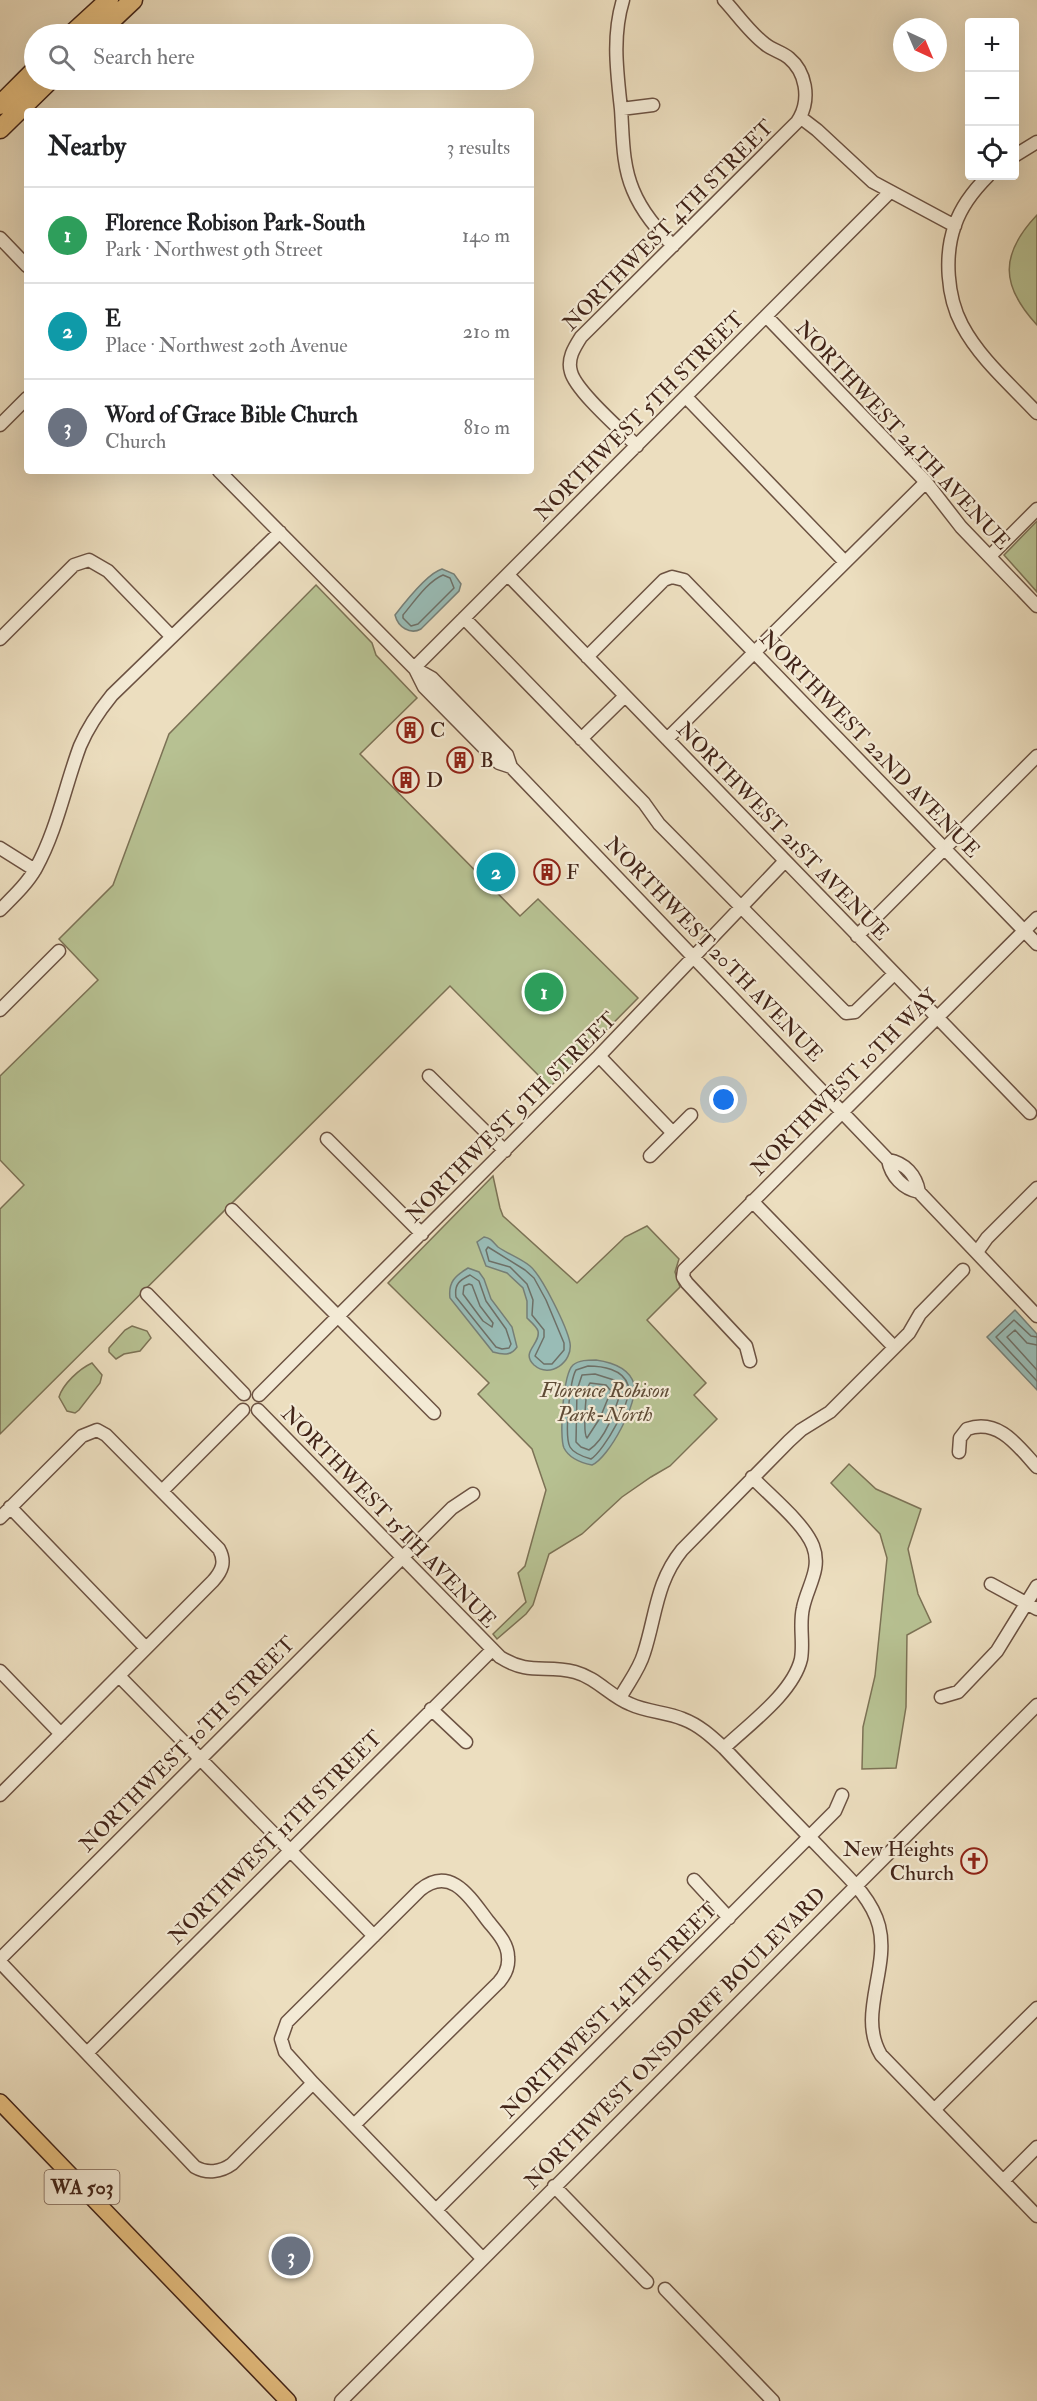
<!DOCTYPE html>
<meta charset="utf-8">
<style>
body{margin:0;font-family:"IM FELL Double Pica",serif;background:#f6f6f6;color:#202124}
.controls{position:absolute;right:18px;top:18px;display:grid;overflow:hidden;border-radius:6px;box-shadow:0 6px 24px #0002}
.controls button{width:54px;height:54px;display:grid;place-items:center;padding:0;border:0;border-bottom:2px solid #e0e0e0;background:#fff;color:#202124;font:30px sans-serif}
.compass{position:absolute;left:893px;top:18px;width:54px;height:54px;border-radius:50%;background:#fff;box-shadow:0 6px 24px #0002;rotate:136deg}
.you{position:absolute;left:724px;top:1100px;width:21px;height:21px;margin:-15px;border:4px solid #fff;border-radius:50%;background:#1a73e8;box-shadow:0 0 0 9px #1a73e833}
.badge{display:grid;place-items:center;width:39px;height:39px;border-radius:50%;background:#ea580c;color:#fff;font-size:20px;font-weight:700}
.pin{position:absolute;translate:-50% -50%;border:3px solid #fff;box-shadow:0 2px 6px #0006}
.list{margin:0;padding:0;list-style:none}
h2{display:flex;justify-content:space-between;align-items:center;height:78px;margin:0;padding:0 24px;font-size:26px}
h2 small{font-size:20px;font-weight:400;color:#757577}
.list li{display:grid;grid-template-columns:39px 1fr auto;gap:18px;align-items:center;box-sizing:border-box;height:96px;padding:0 24px;border-top:2px solid #e0e0e0}
.list b{display:block;font-size:22px;white-space:nowrap}
.list p{margin:0;font-size:20px;white-space:nowrap;color:#757577}
.list em{font-size:20px;font-style:normal;color:#757577}
.icon{flex:none;width:33px;height:33px;fill:none;stroke:currentColor;stroke-width:2;stroke-linecap:round;stroke-linejoin:round}
.map{position:relative;flex:none;width:1037px;height:2401px;overflow:hidden}
.search{position:absolute;background:#fff;box-shadow:0 6px 24px #0002;left:24px;top:24px;width:510px;height:66px;display:flex;align-items:center;gap:15px;box-sizing:border-box;padding:0 21px;border-radius:33px;color:#757577;font-size:22px}
.panel{position:absolute;background:#fff;box-shadow:0 6px 24px #0002;left:24px;top:108px;width:510px;height:366px;border-radius:6px}
.map>svg:first-child{display:block}
</style>
<div class="map">
<svg width="1037" height="2401" viewBox="0 0 1037 2401">
<rect width="100%" height="100%" fill="#ecdebf"/>
<filter id="stains"><feTurbulence type="fractalNoise" baseFrequency=".00333" numOctaves="4"/><feColorMatrix values="0 0 0 0 .2 0 0 0 0 .09 0 0 0 0 .02 0 0 0 .5 -.17"/></filter>
<radialGradient id="worn" r=".72"><stop offset=".6" stop-color="#630" stop-opacity="0"/><stop offset="1" stop-color="#630" stop-opacity=".3"/></radialGradient>
<path fill="#b7c192" stroke="#7c7255" stroke-width="1.5" d="M1037,215v110c-37,-40 -37,-71 0,-110z
M1037,521v71l-33,-37z
M316,585l56,58 4,12 41,43 -57,56 160,162 18,-17 100,99 -88,89 -100,-101 -450,448v-225l24,-24 -24,-25v-84l98,-96 -39,-41 54,-54 56,-151z
M493,1176l7,32 3,8 74,67 48,-46 22,-11 32,33 -4,13 5,15 -33,33 59,63 -12,12 23,24 -47,47 -19,11 -29,20 -40,37 -33,20 -16,51 -7,9 -29,25 -4,-5 33,-32 -8,-29 7,-7 21,-76 -14,-41 -54,-55 11,-11 -101,-100z
M132,1326l15,5 4,7 -11,13 -16,3 -8,5 -7,-7v-4l16,-18z
M92,1363l10,12 -2,8 -21,27 -4,3 -8,-2 -8,-14c4,-13 20,-28 33,-34z
M849,1464l27,25 45,20 -13,40 10,45 13,28 -24,13 -1,72 -10,61 -34,1 1,-42 12,-51 12,-118 -7,-24 -49,-51z"/>
<path fill="#99bcb6" stroke="#767f77" stroke-width="1.5" d="M442,569l12,5 7,10 -2,7 -38,38c-11,6 -23,-2 -26,-14 10,-13 33,-42 47,-46z
M484,1237c7,1 9,5 14,10 10,7 22,11 32,19 12,10 37,61 40,77 3,19 -20,36 -36,22 -14,-13 7,-21 4,-34 -1,-4 -8,-10 -11,-13v-17l-4,-13 -16,-15 -21,-7 -9,-24z
M468,1268l11,4 5,7 7,20 21,28 5,20c-6,9 -14,8 -24,5l-43,-54c-2,-16 5,-22 18,-30z
M1015,1310l22,24v56l-50,-53z
M596,1360c14,2 33,7 38,24 5,17 -25,74 -42,81 -10,-2 -23,-7 -28,-17 -5,-11 -1,-74 9,-83 6,-5 15,-5 23,-5z"/>
<g fill="none" stroke-linecap="round" stroke-linejoin="round">
<path stroke="#6e7067" stroke-width="1.5" d="M443,575l7,3 4,10 -36,36 -7,2 -8,-8v-3c11,-13 25,-34 40,-40z
M488,1247l37,23 9,8 12,22 18,43v7l-12,14h-8l-9,-8 9,-19v-7l-12,-15 1,-15 -6,-16 -17,-17 -21,-6 -3,-11z
M470,1275l9,6 7,20 20,28 5,15 -2,4 -7,1 -6,-2 -40,-50c-2,-13 4,-17 14,-22z
M469,1284l3,1 8,21 13,17 -1,4 -9,-6 -20,-27 1,-8z
M1037,1337l-6,-1 -17,-16 -18,17 41,44
M1037,1345l-10,-2 -12,-13 -8,7 30,33
M588,1366c14,0 35,3 40,19 5,15 -24,66 -37,74 -7,-2 -17,-5 -21,-12 -6,-11 0,-67 6,-77z
M595,1374l19,6 7,11c-6,19 -15,48 -32,59l-8,-3 -5,-5 1,-52 5,-15z
M590,1383l16,2 5,6 -11,27 -13,20c-4,-4 -2,-49 3,-55z"/>
<g stroke="#6c5242" stroke-width="15">
<path id="minor" d="M623,0c-11,36 -6,72 -2,109 2,27 1,55 12,81 9,22 24,39 40,56
M724,0c13,14 26,33 41,44 7,6 17,8 24,14 17,14 21,40 11,59l17,13 56,52 82,44
M621,109l32,-4
M1014,156l23,-14
M988,176c-13,13 -27,31 -33,49 -11,30 -8,72 7,100 18,34 49,60 75,88
M0,238l27,28
M766,316l160,166 35,45 76,79
M686,397l158,164
M0,425l27,-27
M637,446c-16,-16 -61,-55 -66,-74 -4,-13 3,-24 10,-35l216,-215 3,-5
M219,471l195,197 18,10 75,77 4,12 377,393c3,16 15,29 31,32l118,124
M990,556l47,-47
M508,575l522,538
M464,618l180,185 15,21 187,189 9,-1 39,-38
M0,639l74,-74 15,-5 19,11 63,65
M587,657l77,-77 8,-3 12,3 353,364
M414,668l476,-476
M415,669l9,18 75,76 12,4
M581,739l44,-43
M667,739l259,-257
M0,848l35,22
M0,910c13,-13 27,-26 36,-42 21,-38 29,-82 44,-122 8,-19 19,-35 32,-51l168,-163
M857,936l180,-180
M0,1010l59,-59
M599,1056l74,77
M429,1076l76,75
M327,1139l95,95
M650,1156l41,-41
M888,1160c17,3 28,15 31,32
M752,1201l142,146
M232,1210l202,203
M977,1252l10,-14 50,-50
M147,1294l97,100
M750,1361l-4,-15 -59,-63 -4,-6 1,-7 353,-352
M259,1395l340,-339 186,-195
M258,1410l242,247c30,19 45,7 75,15 22,6 35,24 55,32 17,8 36,8 53,15 16,6 28,17 41,29 32,34 65,68 98,102 20,22 49,45 57,76 11,43 -22,89 2,129l156,161
M959,1452l1,-14 7,-9c32,-11 51,17 70,38
M162,1491l81,-81
M10,1507l136,141
M0,1518l82,-82 15,-6 9,5 113,114c7,13 3,22 -6,32l-213,214
M991,1584l46,25
M0,1671l61,63
M119,1676l255,260
M941,1697l17,-5 39,-41 40,-65
M620,1698c8,-15 19,-28 24,-45 12,-37 12,-71 38,-103l107,-109 12,-11 29,-18 79,-79 11,-19 43,-44
M431,1709l35,33
M724,1748c24,-23 69,-55 77,-89 3,-17 -2,-34 2,-51 4,-21 19,-39 10,-62 -9,-23 -43,-50 -61,-69
M694,1880l35,38
M0,1959l452,-451 21,-14
M0,1962l195,205c12,7 26,5 37,-3l81,-81
M87,2053l405,-403
M935,2109l102,-101
M354,2125l145,-143c6,-7 10,-16 9,-25 0,-14 -12,-26 -20,-36 -17,-22 -37,-57 -68,-31l-133,132 -6,17 4,13 28,31 169,175
M1003,2181l34,-34
M554,2186l93,96
M436,2210l399,-399 7,-16
M665,2289l108,112
M341,2401l696,-696"/>
</g>
<g stroke="#422418" stroke-width="18">
<path id="major" d="M0,2102l288,299"/>
</g>
<g stroke="#422418" stroke-width="21">
<path id="highway" d="M72,34l37,-34
M97,34l36,-34
M0,105l34,-34
M0,129l50,-49"/>
</g>
<use href="#minor" stroke="#f3ead5" stroke-width="12"/>
<use href="#major" stroke="#e6bf80" stroke-width="15"/>
<use href="#highway" stroke="#e6bf80" stroke-width="18"/>
</g>
<defs>
<g id="building-ring" transform="scale(1.35)"><circle r="9.5" fill="#f3ead5" stroke="#8f2418" stroke-width="1.5"/><path d="M-4-6H4V6H1V3H-1V6H-4ZM-2.5-4.3h1.7v1.8h-1.7ZM.8-4.3h1.7v1.8H.8ZM-2.5-1h1.7V.8h-1.7ZM.8-1h1.7V.8H.8Z" fill="#8f2418"/></g>
<g id="church-ring" transform="scale(1.35)"><circle r="9.5" fill="#f3ead5" stroke="#8f2418" stroke-width="1.5"/><path d="M-1.2-6h2.4v3.5h3.3v2.4h-3.3V6h-2.4V-.1h-3.3v-2.4h3.3Z" fill="#8f2418"/></g>
</defs>
<g fill-rule="evenodd">
<use href="#building-ring" x="410" y="730"/>
<use href="#building-ring" x="460" y="760"/>
<use href="#building-ring" x="406" y="780"/>
<use href="#building-ring" x="547" y="872"/>
<use href="#church-ring" x="974" y="1861"/>
</g>
<g text-anchor="middle" stroke-width="4.5" stroke-linejoin="round" paint-order="stroke">
<rect fill="#f3ead5" stroke="#775f51" stroke-width="1.5" x="44.5" y="2170" width="75" height="34" rx="4.5"/>
<g font-size="20" font-weight="bold" fill="#422418">
<text x="82" y="2194">WA 503</text>
</g>
<g font-size="21" fill="#422418" stroke="#f3ead5">
<text transform="translate(668 225) rotate(-45)" y="7">NORTHWEST 4TH STREET</text>
<text transform="translate(639 416) rotate(-45)" y="7">NORTHWEST 5TH STREET</text>
<text transform="translate(903 435) rotate(47)" y="7">NORTHWEST 24TH AVENUE</text>
<text transform="translate(870 744) rotate(46)" y="7">NORTHWEST 22ND AVENUE</text>
<text transform="translate(783 831) rotate(46)" y="7">NORTHWEST 21ST AVENUE</text>
<text transform="translate(714 949) rotate(46)" y="7">NORTHWEST 20TH AVENUE</text>
<text transform="translate(844 1082) rotate(-45)" y="7">NORTHWEST 10TH WAY</text>
<text transform="translate(511 1117) rotate(-45)" y="7">NORTHWEST 9TH STREET</text>
<text transform="translate(389 1517) rotate(46)" y="7">NORTHWEST 15TH AVENUE</text>
<text transform="translate(187 1744) rotate(-45)" y="7">NORTHWEST 10TH STREET</text>
<text transform="translate(275 1837) rotate(-45)" y="7">NORTHWEST 11TH STREET</text>
<text transform="translate(609 2010) rotate(-45)" y="7">NORTHWEST 14TH STREET</text>
<text transform="translate(675 2038) rotate(-45)" y="7">NORTHWEST ONSDORFF BOULEVARD</text>
</g>
<g font-size="21" fill="#422418" stroke="#f3ead5" text-anchor="start">
<text x="430" y="737">C</text>
<text x="480" y="767">B</text>
<text x="426" y="787">D</text>
<text x="566" y="879">F</text>
<text x="954" y="1856" text-anchor="end">New Heights<tspan x="954" dy="24">Church</tspan></text>
</g>
<g font-size="21" font-style="italic" fill="#5f4b36" stroke="#f3ead5">
<text x="605" y="1397">Florence Robison<tspan x="605" dy="24">Park-North</tspan></text>
</g>
</g>
<rect width="100%" height="100%" filter="url(#stains)"/>
<rect width="100%" height="100%" fill="url(#worn)"/>
</svg>
<div class="controls">
<button>+</button>
<button>−</button>
<button><svg class="icon" aria-label="locate" viewBox="0 0 24 24"><circle cx="12" cy="12" r="6"/><path d="M12 2v4M12 18v4M2 12h4M18 12h4"/></svg></button>
</div>
<svg class="compass" viewBox="-18 -18 36 36"><path d="M0-13l5 13h-10z" fill="#e53935"/><path d="M0 13l5-13h-10z" fill="#757577"/></svg>
<div class="you"></div>
<div class="pin badge" style="left:544px;top:992px;background:#2e9e5b">1</div>
<div class="pin badge" style="left:496px;top:872px;background:#0f9aa8">2</div>
<div class="pin badge" style="left:291px;top:2256px;background:#6b7280">3</div>
<div class="search"><svg class="icon" aria-label="search" viewBox="0 0 24 24"><circle cx="10" cy="10" r="6"/><path d="M15 15l6 6"/></svg>Search here</div>
<section class="panel">
<h2>Nearby<small>3 results</small></h2>
<ul class="list">
<li><span class="badge" style="background:#2e9e5b">1</span><div><b>Florence Robison Park-South</b><p>Park · Northwest 9th Street</p></div><em>140 m</em></li>
<li><span class="badge" style="background:#0f9aa8">2</span><div><b>E</b><p>Place · Northwest 20th Avenue</p></div><em>210 m</em></li>
<li><span class="badge" style="background:#6b7280">3</span><div><b>Word of Grace Bible Church</b><p>Church</p></div><em>810 m</em></li>
</ul>
</section>
</div>
